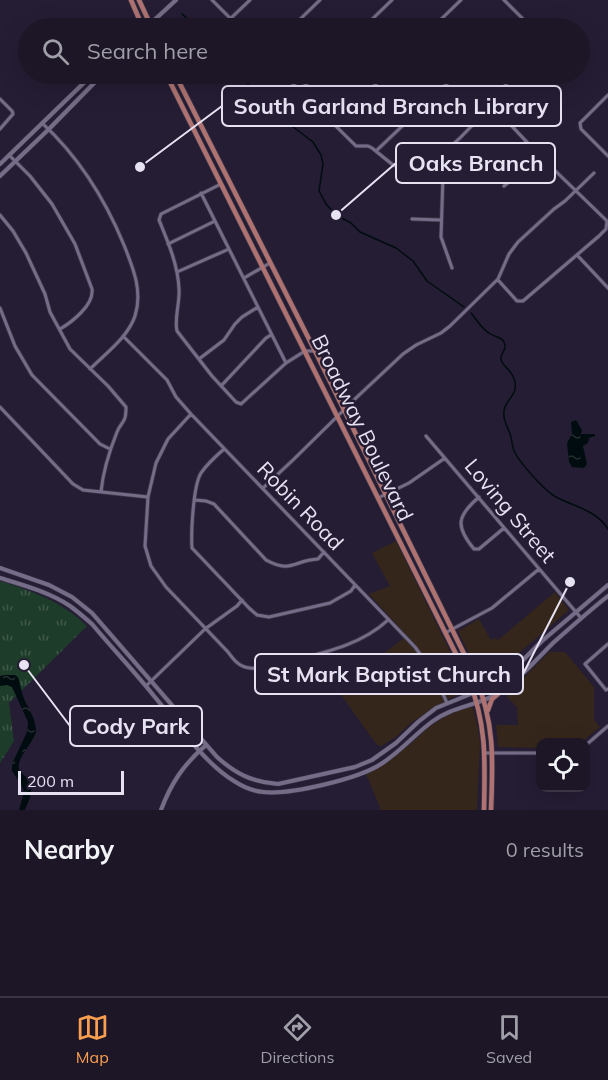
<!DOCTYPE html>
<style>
body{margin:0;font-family:Mulish,sans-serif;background:#292333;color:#f1f3f6}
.controls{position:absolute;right:18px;bottom:18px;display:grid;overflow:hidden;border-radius:12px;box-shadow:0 6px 24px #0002}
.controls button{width:54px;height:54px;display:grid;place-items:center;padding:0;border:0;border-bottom:2px solid #3a3544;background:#1c1627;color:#f1f3f6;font:30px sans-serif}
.scale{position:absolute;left:18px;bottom:15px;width:106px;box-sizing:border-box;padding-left:6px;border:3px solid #e7e2f2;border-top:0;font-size:16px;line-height:21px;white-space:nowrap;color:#e7e2f2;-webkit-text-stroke:4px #251d34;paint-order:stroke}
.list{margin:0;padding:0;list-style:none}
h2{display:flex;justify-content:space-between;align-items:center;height:78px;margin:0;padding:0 24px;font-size:26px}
h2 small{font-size:20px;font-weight:400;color:#a09fa7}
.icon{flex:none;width:33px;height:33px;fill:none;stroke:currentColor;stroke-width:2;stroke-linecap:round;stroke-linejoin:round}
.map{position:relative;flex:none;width:608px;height:810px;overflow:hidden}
.search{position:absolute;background:#1c1627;box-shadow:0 6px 24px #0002;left:18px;right:18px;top:18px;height:66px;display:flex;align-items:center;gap:15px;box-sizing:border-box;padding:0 21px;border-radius:33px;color:#a09fa7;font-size:22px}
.sheet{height:186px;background:#1c1627}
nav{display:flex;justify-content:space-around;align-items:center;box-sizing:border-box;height:84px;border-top:2px solid #3a3544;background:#1c1627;font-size:16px;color:#a09fa7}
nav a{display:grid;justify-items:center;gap:3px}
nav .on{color:#fa9f4f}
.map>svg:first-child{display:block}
</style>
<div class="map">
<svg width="608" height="810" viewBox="0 0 608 810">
<defs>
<pattern id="park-tufts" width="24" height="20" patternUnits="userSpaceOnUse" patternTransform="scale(1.5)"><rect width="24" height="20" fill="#1e3c2a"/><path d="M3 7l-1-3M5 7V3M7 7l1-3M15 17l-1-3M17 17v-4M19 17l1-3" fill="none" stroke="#3f5849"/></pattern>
<pattern id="water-ripples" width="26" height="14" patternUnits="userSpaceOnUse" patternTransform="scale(1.5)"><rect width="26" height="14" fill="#000c0f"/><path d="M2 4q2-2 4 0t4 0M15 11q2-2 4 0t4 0" fill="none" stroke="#252f32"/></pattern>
</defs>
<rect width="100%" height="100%" fill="#251d34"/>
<path fill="#34261a" d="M396,541l73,149 -24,11 -20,13 -13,8 -15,14 -17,11 -6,-6 -47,-66 24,-6 15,-7 18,-9 23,-17 -38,-42 21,-8 -18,-33z
M555,592l14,18 -79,68 -10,-1 -22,-46 21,-12 12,21 4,-2 3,2z
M549,652h16l29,35v33l6,7 -18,15h-42v6l-42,-1 -2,-22h22l-1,-18 -11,-11z
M472,706l5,17 3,20 -3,67h-96l-15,-36 43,-29 20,-18 18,-12z"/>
<path fill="url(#park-tufts)" d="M0,581c34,11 61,20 87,45l-78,77 5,38 -14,22z"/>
<path fill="url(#water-ripples)" d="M576,420l6,10 -1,4h14v2l-6,2 -1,5 -5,3 4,18 -3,4 -12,-1 -3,-5 -2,-19 5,-9 -1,-12z
M5,675h10l3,2c2,6 3,13 5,19 4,11 13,22 13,35 -1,10 -20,27 -17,38 1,4 7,7 9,10 7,11 1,21 -3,31h-6l5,-18 -3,-8 -9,-13v-7l15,-32 1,-10 -16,-35 -5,-2 -7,1v-10z"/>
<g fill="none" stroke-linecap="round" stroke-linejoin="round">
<path stroke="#000c0f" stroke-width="1.5" d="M182,14l16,14
M239,74l13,15 36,34 25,19 8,13 2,9 -4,27 7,13 10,11 15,8 9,9 36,16 17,13 14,20 37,26
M471,313c5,6 11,16 18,20 5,4 13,4 15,9 4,8 -4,11 -3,17 1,8 12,11 14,23 2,13 -6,15 -10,25 -4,12 3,19 6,30 1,4 1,9 3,14 6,12 31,41 44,47 18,9 39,13 50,31"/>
<g stroke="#3e374a" stroke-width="4.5">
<path id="minor" d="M212,0l28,28
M504,0l28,28
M230,19l20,-19
M291,28l29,-28
M363,28l29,-28
M432,28l29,-28
M283,74l73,72h12l4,2 21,17 10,3 20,1 11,-8 26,-23 32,-33 21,-31
M300,90l17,-16
M608,95l-28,28 1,6 27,27
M0,99l12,12 1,3 -13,15
M492,105l48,51 67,65 -1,8 -7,7 -76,65h-6l-19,-21
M42,123c37,34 63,76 82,122 9,23 19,46 11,71 -7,21 -29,37 -45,53
M334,125l52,-51
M376,151l81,-77
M9,155l21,21 22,28 23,40 17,45c2,16 -20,33 -32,40
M434,161l6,6 3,9 -2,61 11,31
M221,184l-60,30 -2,6c9,22 19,45 20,69 1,14 -5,29 -2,42l35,45 24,26 5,2 45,-41 19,-12h10
M504,186l36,-30
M201,193l85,170
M0,215l13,16 13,22 19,41 5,18 20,37 38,37 18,21c0,17 -4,13 -9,25 -8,20 -14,39 -16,60
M412,219l29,1
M168,244l47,-23
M577,255l31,33
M177,272l52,-23
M244,278l26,-15
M0,308l15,38 17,29 68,69 10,5
M123,336l44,44 9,17 15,17 224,233 18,25 14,31
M199,359l25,-19 11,-16 7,-7 16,-10
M221,386l45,-48 5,-3
M0,407l73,77 10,6 65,7
M191,414l-23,25 -12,24 -8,34 -3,49 6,20 15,21 62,65c6,8 11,15 22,16 11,2 25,-4 36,-6 36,-9 74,-16 102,-42
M426,436l155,182
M224,449c-8,7 -17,15 -23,24 -8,13 -10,60 -9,75l57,60 8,7 12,2 61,-14 21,-12 4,-6
M263,488l30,-28 64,-63 46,-43 13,-9 25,-12 9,-7 48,-47 11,-25 9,-12 36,-33 11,-8 29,-28
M479,497c-22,19 -24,29 -5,52h5l25,-21
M378,498l31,-15 36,-25
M195,500l11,1 8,3 52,56c26,14 28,0 52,-1l6,-7
M445,633l47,-25 47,-39
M608,644l-23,20 21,26 2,-1
M146,686l59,-57 32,-23 5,-6
M586,745l22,-19
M485,753h55"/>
</g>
<g stroke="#3e374a" stroke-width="5">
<path id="tertiary" d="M150,24l26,-24
M161,810c10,-27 23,-46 45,-65"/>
</g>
<g stroke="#3e374a" stroke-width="5">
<path id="secondary" d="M0,164l93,-90
M0,176l49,-47 54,-55
M0,568l49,17 23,12 20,16 125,144c19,17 35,25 61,27l77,-17 17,-7 24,-17 22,-21 18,-14 62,-25 12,-10 32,-32 66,-56
M0,578c23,7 49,14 70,28 7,5 15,12 22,18 20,24 42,47 62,72 22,26 51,68 80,85 9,6 19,10 29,11 27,3 95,-13 118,-28 19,-12 34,-30 52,-43 20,-15 46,-15 67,-29 20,-13 36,-32 53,-49 18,-16 36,-32 55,-47"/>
</g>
<g stroke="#3e374a" stroke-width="6">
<path id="primary" d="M131,0l12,28
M139,0l13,28
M166,74l303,606c18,46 16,81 15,130
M175,74l140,277 160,325c20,47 18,85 16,134
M476,680l10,4 13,-2
M488,710l4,-11 6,-5"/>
</g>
<use href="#minor" stroke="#756c87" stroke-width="3"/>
<use href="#tertiary" stroke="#756c87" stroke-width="4"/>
<use href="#secondary" stroke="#756c87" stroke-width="4"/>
<use href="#primary" stroke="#ae7371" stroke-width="4.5"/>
</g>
<g text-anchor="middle" stroke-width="5" stroke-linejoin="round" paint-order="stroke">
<g font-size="21" fill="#e7e2f2" stroke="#251d34">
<text transform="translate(362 428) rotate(64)" y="7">Broadway Boulevard</text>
<text transform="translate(300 506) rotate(46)" y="7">Robin Road</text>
<text transform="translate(510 511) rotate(50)" y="7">Loving Street</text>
</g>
</g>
<path fill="none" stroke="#e7e2f2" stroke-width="2" d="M140 167L222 106M336 215L396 163M570 582L523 674M24 665L70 726"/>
<g fill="#e7e2f2" stroke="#251d34" stroke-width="2">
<circle cx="140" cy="167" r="6"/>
<circle cx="336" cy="215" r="6"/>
<circle cx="570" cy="582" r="6"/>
<circle cx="24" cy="665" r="6"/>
</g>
<g fill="#251d34" stroke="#e7e2f2" stroke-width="2">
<rect x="222" y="86" width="339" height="40" rx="6"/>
<rect x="396" y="143" width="159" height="40" rx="6"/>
<rect x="255" y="654" width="268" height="40" rx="6"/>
<rect x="70" y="706" width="132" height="40" rx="6"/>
</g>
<g font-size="22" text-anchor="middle" font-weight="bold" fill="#e7e2f2">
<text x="391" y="114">South Garland Branch Library</text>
<text x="476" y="171">Oaks Branch</text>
<text x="389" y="682">St Mark Baptist Church</text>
<text x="136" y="734">Cody Park</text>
</g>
</svg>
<div class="controls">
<button><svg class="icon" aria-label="locate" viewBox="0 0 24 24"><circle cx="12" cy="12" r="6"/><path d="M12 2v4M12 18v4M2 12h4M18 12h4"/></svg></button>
</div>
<div class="scale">200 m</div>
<div class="search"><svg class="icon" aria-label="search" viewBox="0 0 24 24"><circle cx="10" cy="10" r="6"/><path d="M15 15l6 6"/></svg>Search here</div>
</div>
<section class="sheet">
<h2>Nearby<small>0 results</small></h2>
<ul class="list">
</ul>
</section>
<nav>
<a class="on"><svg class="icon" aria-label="map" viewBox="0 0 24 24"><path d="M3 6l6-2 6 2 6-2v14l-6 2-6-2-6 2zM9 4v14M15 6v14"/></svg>Map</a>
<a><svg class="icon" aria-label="directions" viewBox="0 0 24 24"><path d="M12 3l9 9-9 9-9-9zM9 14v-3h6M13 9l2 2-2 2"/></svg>Directions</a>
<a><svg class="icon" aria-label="saved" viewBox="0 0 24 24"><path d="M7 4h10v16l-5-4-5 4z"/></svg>Saved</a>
</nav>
